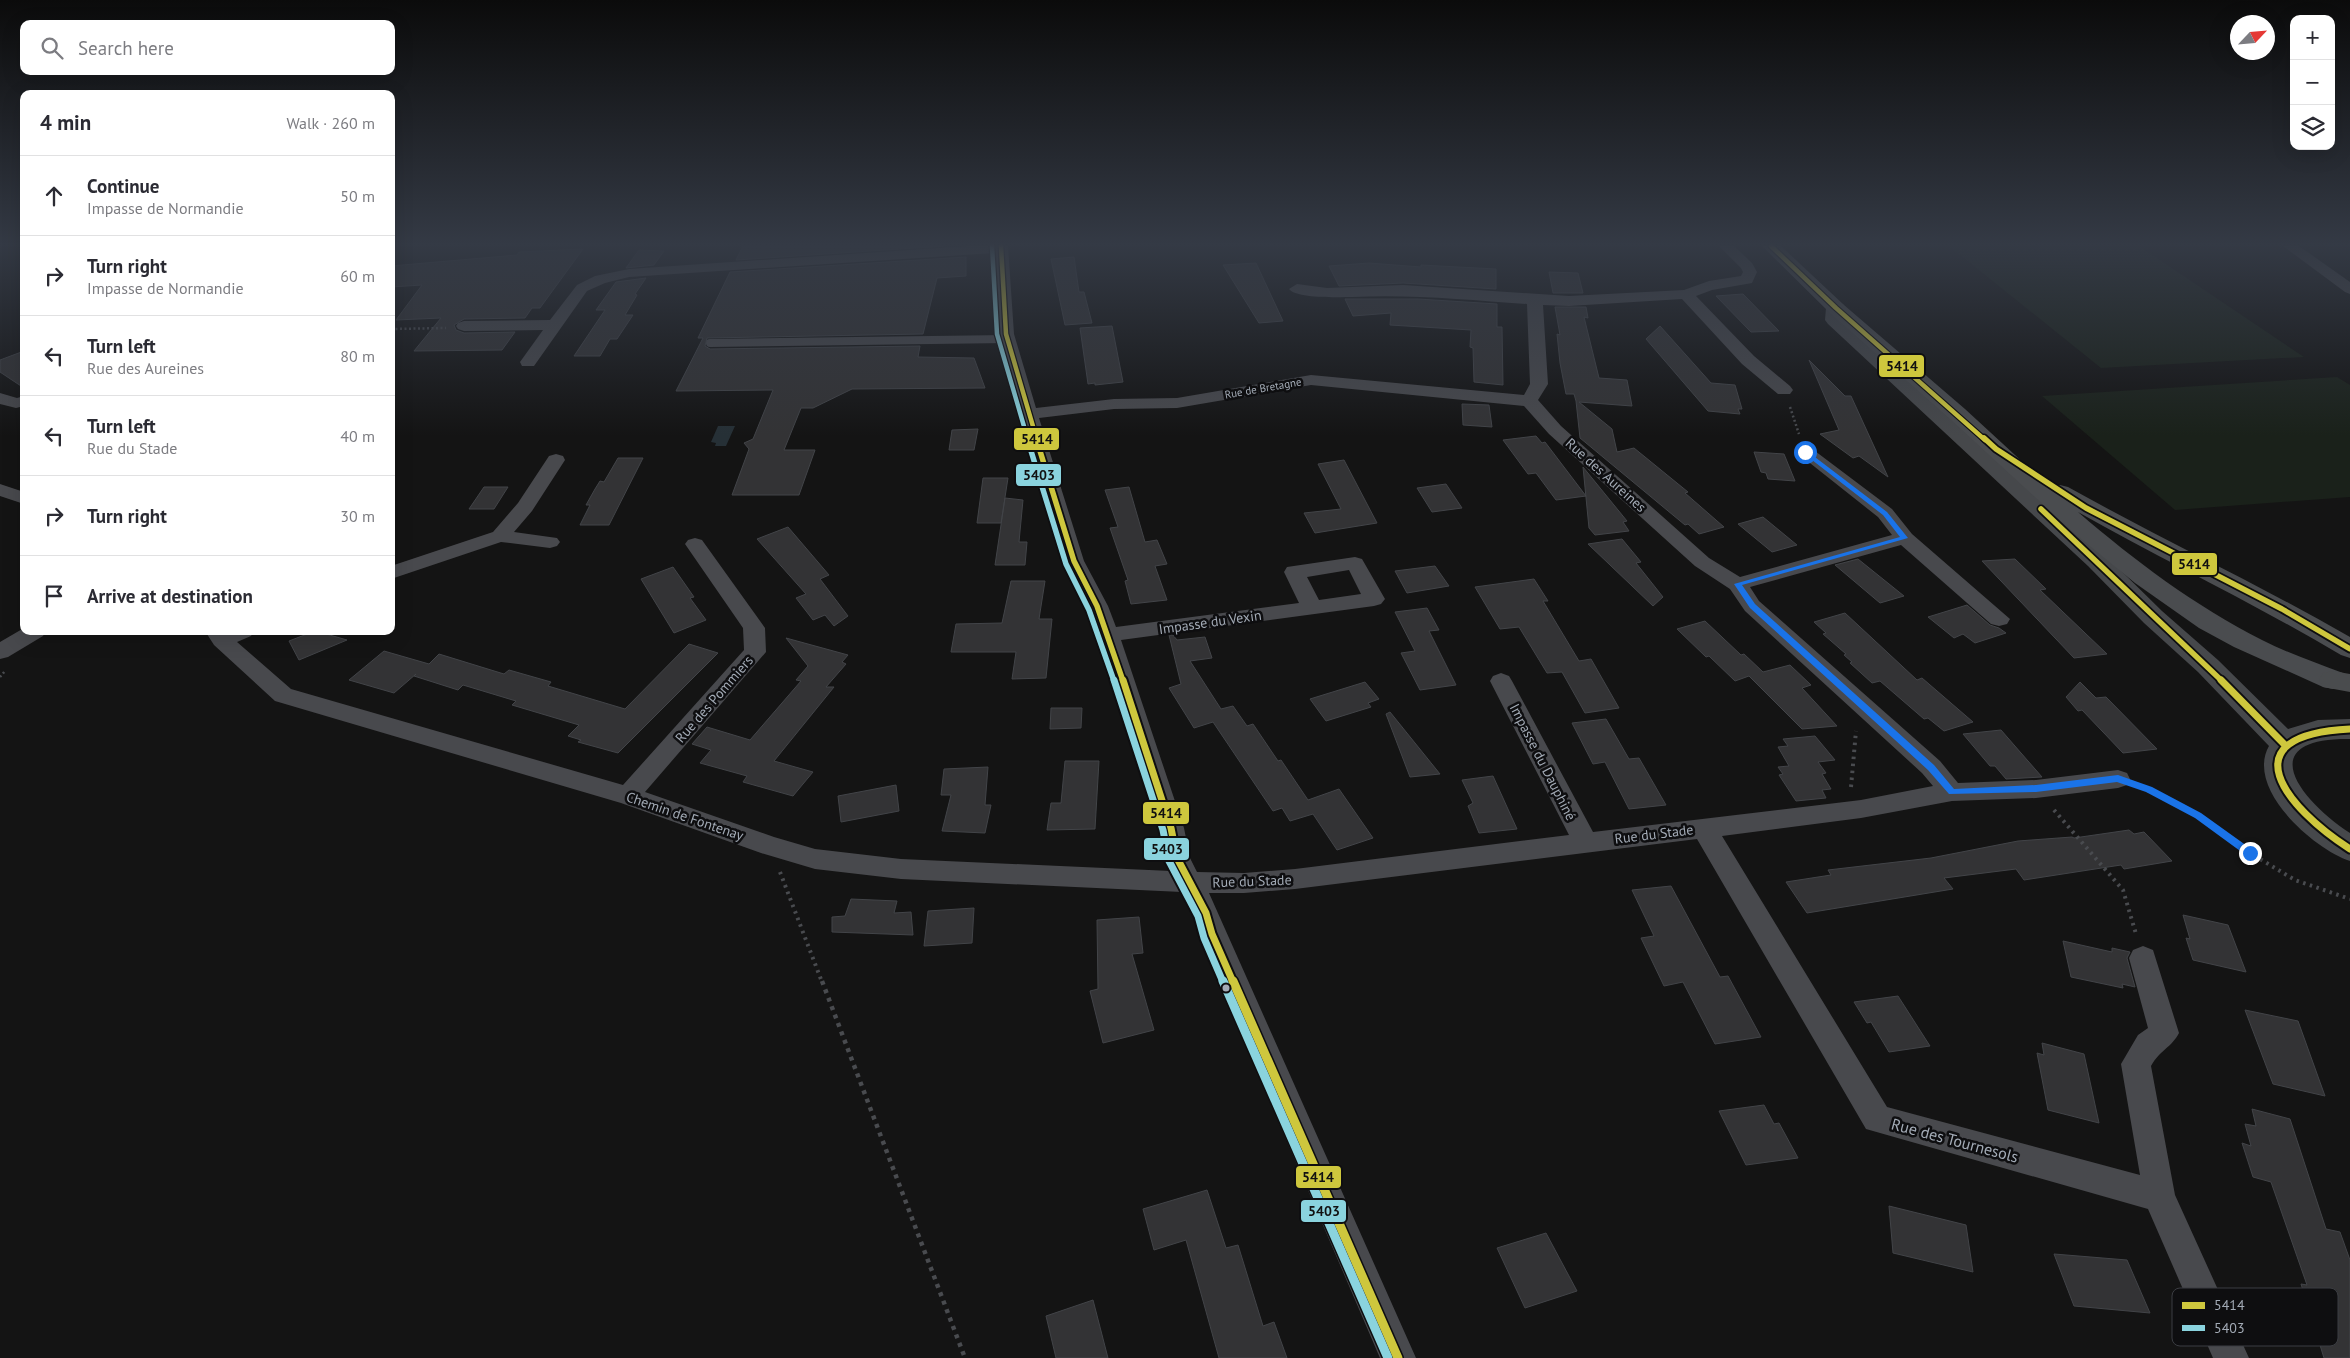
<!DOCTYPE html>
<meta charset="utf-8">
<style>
body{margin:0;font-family:"PT Sans",sans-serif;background:#f2f2f3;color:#2b2b33}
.controls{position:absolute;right:15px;top:15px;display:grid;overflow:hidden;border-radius:10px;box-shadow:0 5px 20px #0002}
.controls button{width:45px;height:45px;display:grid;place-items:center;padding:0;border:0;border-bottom:1px solid #e1e1e2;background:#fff;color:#2b2b33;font:25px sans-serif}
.compass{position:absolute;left:2230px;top:15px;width:45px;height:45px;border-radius:50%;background:#fff;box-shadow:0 5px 20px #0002;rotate:64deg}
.stop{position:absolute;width:15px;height:15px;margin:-11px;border:4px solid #1a73e8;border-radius:50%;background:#fff}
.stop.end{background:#1a73e8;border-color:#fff;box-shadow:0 1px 5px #0008}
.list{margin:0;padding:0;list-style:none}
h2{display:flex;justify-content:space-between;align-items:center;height:65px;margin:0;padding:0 20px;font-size:21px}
h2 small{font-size:16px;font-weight:400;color:#7c7c81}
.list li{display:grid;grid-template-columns:32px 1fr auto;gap:15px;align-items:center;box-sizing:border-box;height:80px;padding:0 20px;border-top:1px solid #e1e1e2}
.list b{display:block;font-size:19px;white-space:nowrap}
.list p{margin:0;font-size:16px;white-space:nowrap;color:#7c7c81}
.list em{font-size:16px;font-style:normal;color:#7c7c81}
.icon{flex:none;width:28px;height:28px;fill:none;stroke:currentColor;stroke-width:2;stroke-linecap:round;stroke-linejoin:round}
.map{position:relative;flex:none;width:2350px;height:1358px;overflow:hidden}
.search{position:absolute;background:#fff;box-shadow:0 5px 20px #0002;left:20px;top:20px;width:375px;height:55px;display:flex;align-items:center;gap:12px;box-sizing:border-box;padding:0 18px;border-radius:10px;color:#7c7c81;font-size:19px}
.panel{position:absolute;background:#fff;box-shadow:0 5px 20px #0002;left:20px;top:90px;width:375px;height:545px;border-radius:10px}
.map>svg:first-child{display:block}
</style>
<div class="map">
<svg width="2350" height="1358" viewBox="0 0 2350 1358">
<rect width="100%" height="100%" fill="#141414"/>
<path fill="#1a211a" d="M1949,246h190l165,111 -203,11z
M2337,377l13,8v112l-175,13 -133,-114z"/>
<path fill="#263036" d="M718,426h17l-9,20h-11l1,-3 -5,-1z"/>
<path fill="#333335" stroke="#424448" d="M743,246h201l-208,14z
M583,249l-43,59h-8l-7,10 -61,1 -10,6 2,5 8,3 51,-1 -13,18 -88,1 27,-33 -45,2 26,-35 -31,2v-21l126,-11 2,-3z
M639,250l25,1 -10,14 -28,3z
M966,257v19l-29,2 -14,56 -216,4 -2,8 5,3 210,-3 -2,11 56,1 11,30 -133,1 -39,19h-12l-17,42h31l-16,45h-67l17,-46 -5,-6 9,-4 20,-49 -97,1 27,-53h-5l32,-66z
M1074,257l5,35h5l8,31 -27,2 -14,-66z
M1256,263l27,58 -24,2 -36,-58z
M1369,263l52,4v-2l75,4v20l-93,-6 -64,3 -10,-20z
M1549,272l29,1 5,20h-30z
M646,278l-11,16 2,1 -12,20h8l-16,24h-7l-10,17h-26l31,-46h-9l20,-28z
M1743,294l36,37 -28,1 -35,-36z
M1345,299h73l79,5v23h5l1,58 -29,-3 -1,-34 -3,-1 1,-17 -81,-5 1,-12 -38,3z
M1555,307h31l2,11 -4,-1 15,61 28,2 5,26 -53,-4 33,27 5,23 17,-4 54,44 -3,1 39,34 -25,7 -11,-10 -3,1 -105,-87 -4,-37 -2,-7h-8l-6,-31 -3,-29 3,1z
M1112,326l11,56 -28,3v-2l-7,1 -8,-56z
M1660,326l51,57 24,2 7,24h-4l2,5 -32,-3 -62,-72z
M24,351v37l-24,-16v-12z
M1809,360l36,36h6l37,81 -29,-21 -6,2 -33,-24 19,-4z
M1462,404l27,1 3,22 -29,-2z
M978,429l-4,21h-25l3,-20z
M1536,436l6,7 3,-1 41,54 -30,4 -20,-27 -8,1 -25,-34z
M1754,452l30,2 11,27 -27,-2 -2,-6 -5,-1z
M618,458h25l-34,67h-29l10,-20h-4l9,-16 5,-8 4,1z
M1344,460l33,63 -62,10 -11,-20 37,-4 -23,-45z
M1583,467l44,54 -4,1 6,9 -34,4 -6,-7z
M983,478h25l-7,45h-24z
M1446,484l16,24 -30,4 -15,-24z
M484,487h24l-14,22h-25z
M1129,487l16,55 12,-2 10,24 -12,2 12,34 -36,4 -6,-23 3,-1 -18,-52 8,-1 -13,-37z
M1005,498l18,2 -4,42h8l-2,23h-30z
M1763,517l34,28 -25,7 -34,-28z
M788,527l41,48 -9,4 28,37 -14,10 -9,-11 -12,5 -17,-22 10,-4 -49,-55z
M1622,539l19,23 -5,1 27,34 -10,9 -65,-62z
M1858,559l46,37 -24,7 -45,-38z
M2015,559l31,30 -6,1 67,64 -33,4 -92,-97z
M1435,566l14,20 -42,7 -12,-22z
M673,567l21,30 -4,1 16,22 -32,13 -33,-54z
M1534,579l14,22h-5l36,60 12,-2 28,49 -34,5 -23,-41 -15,1 -28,-46 -19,2 -25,-42z
M1011,581h34l-6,38h13l-6,59 -34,1 4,-27h-65l5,-28 46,-1z
M1967,605l23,20 9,3 7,5 -31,10 -12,-9 -9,4 -26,-21z
M1427,608l12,22 -10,1 27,54 -36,5 -19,-37 14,-2 -20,-39z
M1845,613l72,67 5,-2 51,44 -29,9 -16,-13 -4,1 -44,-38 -8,2 -22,-20 2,-1 -8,-7 2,-1 -23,-20 3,-1 -12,-11z
M1705,621l36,34 3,-1 19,18 27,-7 21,20 -9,3 35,38 -35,3 -53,-53 -14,5 -26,-25 -3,1 -29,-28z
M315,631h1l31,9 -48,20 -10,-19z
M1169,635h4l4,5 28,-3 7,21 -22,3 31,48 12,-3 14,20 6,-2 25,37 3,-1 27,40 31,-11 34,49 -36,12 -24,-36 -23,7 -8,-13 -9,3 -60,-89 -19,6 -25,-40 12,-4z
M786,638l62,17 -6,7 4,2 -20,23h8l-60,74 39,11 -20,24 -50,-14 4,-6 -47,-13 11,-13 -19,-6 15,-17 43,13 51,-59 -5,-1 12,-14z
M689,644l29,9 -100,100 -40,-11 3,-2 -13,-4 11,-11 -67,-20 4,-4 -53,-16 -5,5 -44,-14 2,-2 -22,19 -45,-13 35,-29 45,13 10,-10 65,20 5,-4 42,12 -3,4 77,23z
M1365,682l14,17 -11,4 3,4 -45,14 -16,-22z
M2080,682l16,16 10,-1 51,52 -34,4 -41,-43 -4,1 -12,-14z
M1051,708h31l-1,20 -31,1z
M1390,712l50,62 -30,3 -24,-63z
M1606,719l23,40 10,-1 27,47 -37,4 -24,-47 -12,2 -21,-41z
M2001,730l20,23 21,24 -36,2 -11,-13h-5l-27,-32z
M1815,736l20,24 -17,2 8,11 -4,1 9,15 -9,1 4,8 -30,3 -17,-26 4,-1 -5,-7 11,-1 -11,-19 10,-1 -5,-7z
M1065,761h34l-4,68 -48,1 4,-27h10z
M988,767l-3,38h6l-6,28 -43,-2 9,-36h-10l3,-26z
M1493,776l24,53 -38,4 -11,-27 5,-3 -11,-23z
M896,785l3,26 -58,11 -3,-26z
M2129,830l5,4 10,-2 28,29 -48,8 -3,-4 -97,15 -8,-11 -72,9 9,11 -146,24 -21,-31 45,-7 -3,-5 103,-12 87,-17 54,-4 2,1z
M1671,886l49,91 8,-1 33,61 -46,7 -32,-62 -19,4 -23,-48 13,-2 -22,-46z
M851,899l46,2 -3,12 17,-1 2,23 -81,-3v-15l13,-1z
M974,908l-2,35 -48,3 4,-35z
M2183,915l45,10 18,47 -53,-12 -7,-22 4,1z
M1139,917l4,36 -11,1 22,76 -51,13 -13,-52 8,-2 -1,-69z
M2063,941l49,11v-4l18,4 -3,6 8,29 -13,-3 1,4 -52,-11z
M1898,996l32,50 -41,6 -18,-30 -4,1 -13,-21z
M2245,1010l53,11 27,75 -52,-12z
M2042,1043l42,11 15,69 -51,-13 -11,-57 7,2z
M1764,1105l10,19 5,-1 19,35 -52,7 -27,-54z
M2252,1109l38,10 36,110 14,3 10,28v98h-26l-23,-74 6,1 -36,-103 -18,-5 -11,-34 9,3 -6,-22 11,2z
M1207,1190l19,58 12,-3 25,81 11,-4 13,36h-68l-33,-118 -32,10 -11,-41z
M1889,1206l77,19 7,47 -80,-19z
M1546,1233l31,58 -52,17 -28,-60z
M2054,1254l73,6 23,53 -76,-7z
M1093,1300l15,58h-52l-10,-42z"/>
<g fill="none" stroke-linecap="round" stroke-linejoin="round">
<path stroke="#494b4f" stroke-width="2.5" stroke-dasharray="2 2.5" stroke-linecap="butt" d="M391,329l55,-1
M1790,407l9,27
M0,677l5,-6"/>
<path stroke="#494b4f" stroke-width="4" stroke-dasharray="2.5 4.5" stroke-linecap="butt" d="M1851,787l5,-56
M2141,787l57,28 52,38 45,27 55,19
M2054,810l69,80 13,44
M780,872l42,110"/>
<path stroke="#494b4f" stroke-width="4.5" stroke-dasharray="4 5" stroke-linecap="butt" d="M822,981l143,377"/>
<path stroke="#48494d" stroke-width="8" d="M710,343l297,-4"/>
<path fill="#48494d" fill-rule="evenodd" d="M969,246h39l6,88 22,74 78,-9 63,-1 134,-23 213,20 6,-11 -3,-80c-58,-4 -116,-10 -175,-7 -12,0 -55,2 -63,-8l8,-5 30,4 76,-3 166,11 115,-6 25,-9 32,-5 2,-4 -2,-4 -22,-22h15l18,17 5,9 -5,11 -40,7 -16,6 58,60 36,30 3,4 -3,4h-12l-36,-30 -60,-65 -113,7 -26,-1 5,79 -10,16 23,26 148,132 31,19 152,-42 -14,-18 -82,-65 3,-4h12l81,61 20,25 98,85 -3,5 -8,2 -8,-2 -90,-79 -151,42 9,14 181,160 18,22 78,-3 82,-10 9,3 3,6 -3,6 -9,3 -82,10 -84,3 -91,17 -139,18 165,271 253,68 -19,-111 17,-29 10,-7 -19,-70 4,-8 10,-4 10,4 26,83c-7,14 -19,17 -28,33l24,129 74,163h-36l-65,-149 -282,-80 -169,-290 -402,50 -51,4h-35l207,465h-36l-182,-424 -5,-21 -11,-21 -281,-13 -86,-10 -54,-16 -140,-50 -346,-102 -61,-56 -9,-14h49l-3,5 -14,6 54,47 332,96 121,-135 -1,-22 -58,-84 3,-4 7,-2 7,2 63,88 1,24 -121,140 129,45 41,12 86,10 270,12 -7,-13 -6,-30 -61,-193 -11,-29 -22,-45 -63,-211 -3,-16 -4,-81 -365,24 -24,6 -18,8 -53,75h-12l-2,-4 23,-32 -79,1 -6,-2 -2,-3 2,-3 6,-2 86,-1 27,-35 18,-9 34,-7zM1311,385l213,21 25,28 146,132 35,23 15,22 177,162 11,13 -72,14 -268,32 -81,-151 -3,-5 -8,-3 -8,3 -3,5 79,154 -274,34 -51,4 -47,-1 -7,-14 -6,-30 -63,-188 253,-34 7,-2 4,-5 -23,-40 -7,-2 -68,10 -3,5 15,31 -183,24 -8,-21 -24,-45 -45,-143 75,-9 63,-1zM1349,570l12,24 -42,6 -12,-23z
M2283,246h16l51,36v12l-5,-2z
M0,393l17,5 7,-2v10l-8,2 -16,-4z
M556,454l7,2 2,4 -33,51 -18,21 43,6 3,4 -3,4 -7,2 -49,-6 -110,37v-13l102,-34 25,-29 31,-47z
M0,484l24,8v12l-24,-8z
M24,628v3h22l-3,5 -35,21 -8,2v-17z"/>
<path fill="#46484b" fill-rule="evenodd" d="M1836,302l7,2 3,4 -1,11 261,237 56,55 56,49 70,69 30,-9 32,-1v20c-100,-1 -49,62 0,94v28c-37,-12 -105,-73 -81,-115l-71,-74 -54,-49 -56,-57 -260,-242 -3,-4 1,-12 3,-4z"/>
<path fill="#4a4c4f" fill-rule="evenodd" d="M1762,246h19l63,59 121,104 86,79 9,-3 8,2c93,52 190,97 282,150v21l-9,-3c-86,-51 -176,-94 -263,-143 57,49 117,94 184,128 26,13 54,23 81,33l4,7 -4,7 -10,2 -10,-2 -89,-40 -35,-19 -64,-45 -61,-50 -125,-115 -119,-105z"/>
<path fill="#4a4c4e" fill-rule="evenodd" d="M2333,671l17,3v18l-27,-5 -4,-7 4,-7z"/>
<g stroke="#0e0e10" stroke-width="7">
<path id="bus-1-far3" d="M1001,246l5,88 31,106
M1771,246l65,62 149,132"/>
</g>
<g stroke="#0e0e10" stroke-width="9">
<path id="bus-1-far2" d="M1036,438l38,123 23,45 26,75
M1984,438l12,11 90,59 196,101 68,40
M2041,509l181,172"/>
</g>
<g stroke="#0e0e10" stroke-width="11">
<path id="bus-1-far1" d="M1123,680l48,148 6,30 29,55 6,21 21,48
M2221,680l63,64
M2350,729c-124,6 -64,79 0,120"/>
</g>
<g stroke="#0e0e10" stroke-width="12">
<path id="bus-1" d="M1233,981l165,377"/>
</g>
<g stroke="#0e0e10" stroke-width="7">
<path id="bus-2-far3" d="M992,246l5,88 31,106"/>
</g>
<g stroke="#0e0e10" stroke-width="9">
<path id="bus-2-far2" d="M1027,438l39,126 23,46 25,71"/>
</g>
<g stroke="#0e0e10" stroke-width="11">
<path id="bus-2-far1" d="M1114,680l49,150 6,31 29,55 6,22 19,44"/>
</g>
<g stroke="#0e0e10" stroke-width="12">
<path id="bus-2" d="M1223,981l165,377"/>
</g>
<use href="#bus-1-far3" stroke="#cec73d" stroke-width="4.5"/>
<use href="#bus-1-far2" stroke="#cec73d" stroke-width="5.5"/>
<use href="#bus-1-far1" stroke="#cec73d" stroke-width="7"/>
<use href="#bus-1" stroke="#cec73d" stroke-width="9"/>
<use href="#bus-2-far3" stroke="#8ad3de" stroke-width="4.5"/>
<use href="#bus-2-far2" stroke="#8ad3de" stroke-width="5.5"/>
<use href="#bus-2-far1" stroke="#8ad3de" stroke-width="7"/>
<use href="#bus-2" stroke="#8ad3de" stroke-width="9"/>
</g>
<linearGradient id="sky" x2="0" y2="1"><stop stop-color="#0b0b0b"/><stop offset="0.56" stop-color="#343a45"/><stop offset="1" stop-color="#343a45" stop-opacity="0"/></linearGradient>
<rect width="2350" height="436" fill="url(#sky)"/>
<path fill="#1a73e8" d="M1803,451h4l80,61 21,26 -166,47 13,19 179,161 20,24 82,-4 82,-10 34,12 49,26 53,38v5h-7l-52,-38 -49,-26 -29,-10 -81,10 -87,2 -21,-24 -178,-162 -16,-24 166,-47 -17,-22 -80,-62z"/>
<circle fill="#a3abb6" stroke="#0e0e10" stroke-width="2" cx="1226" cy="988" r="4.5"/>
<g text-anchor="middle" stroke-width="5" stroke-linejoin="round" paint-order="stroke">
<g font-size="11" fill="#a3abb6" stroke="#0e0e10">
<text transform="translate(1263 388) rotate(-10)" y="4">Rue de Bretagne</text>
</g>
<g font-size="14" fill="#a3abb6" stroke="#0e0e10">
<text transform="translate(1606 475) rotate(42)" y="5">Rue des Aureines</text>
<text transform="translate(1210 622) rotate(-8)" y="5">Impasse du Vexin</text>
<text transform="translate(714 699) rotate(-49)" y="5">Rue des Pommiers</text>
<text transform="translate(1543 762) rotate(63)" y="5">Impasse du Dauphiné</text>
<text transform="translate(685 816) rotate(19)" y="5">Chemin de Fontenay</text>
<text transform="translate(1654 834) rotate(-7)" y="5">Rue du Stade</text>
<text transform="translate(1252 881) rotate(-2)" y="5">Rue du Stade</text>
</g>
<g font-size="16" fill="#a3abb6" stroke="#0e0e10">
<text transform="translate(1955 1140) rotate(15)" y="6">Rue des Tournesols</text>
</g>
</g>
<rect x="2172" y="1288" width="166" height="58" rx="8" fill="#0e0e10" stroke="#3b3d42" stroke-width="1"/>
<rect x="2182" y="1302" width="23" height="7" fill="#cec73d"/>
<rect x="2182" y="1325" width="23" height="6" fill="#8ad3de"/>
<g font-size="14" fill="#a3abb6">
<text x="2214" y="1310">5414</text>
<text x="2214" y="1333">5403</text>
</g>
<g stroke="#0e0e10" stroke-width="2">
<rect x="1878" y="354" width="47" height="24" rx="5" fill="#cec73d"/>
<rect x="1013" y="427" width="47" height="24" rx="5" fill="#cec73d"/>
<rect x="1015" y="463" width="47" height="24" rx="5" fill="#8ad3de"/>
<rect x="2171" y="552" width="47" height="24" rx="5" fill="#cec73d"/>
<rect x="1142" y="801" width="48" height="24" rx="5" fill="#cec73d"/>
<rect x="1143" y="837" width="47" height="24" rx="5" fill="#8ad3de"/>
<rect x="1295" y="1165" width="47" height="24" rx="5" fill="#cec73d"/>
<rect x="1300" y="1199" width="47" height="24" rx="5" fill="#8ad3de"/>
</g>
<g font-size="14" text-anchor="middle" font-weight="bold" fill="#111">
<text x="1902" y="371">5414</text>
<text x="1037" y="444">5414</text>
<text x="1039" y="480">5403</text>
<text x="2194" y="569">5414</text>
<text x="1166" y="818">5414</text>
<text x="1167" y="854">5403</text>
<text x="1318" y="1182">5414</text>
<text x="1324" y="1216">5403</text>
</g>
</svg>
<div class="controls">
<button>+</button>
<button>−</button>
<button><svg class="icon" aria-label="layers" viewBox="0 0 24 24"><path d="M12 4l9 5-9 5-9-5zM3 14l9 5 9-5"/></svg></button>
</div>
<svg class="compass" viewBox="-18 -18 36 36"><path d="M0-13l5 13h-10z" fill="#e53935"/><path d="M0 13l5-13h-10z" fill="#7c7c81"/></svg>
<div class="stop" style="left:1805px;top:452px"></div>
<div class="stop end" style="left:2250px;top:853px"></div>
<div class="search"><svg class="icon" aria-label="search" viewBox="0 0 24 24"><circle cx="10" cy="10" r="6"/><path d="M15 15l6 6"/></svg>Search here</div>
<section class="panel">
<h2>4 min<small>Walk · 260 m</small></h2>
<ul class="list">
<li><svg class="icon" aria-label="ahead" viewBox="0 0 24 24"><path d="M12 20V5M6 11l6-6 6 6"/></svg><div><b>Continue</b><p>Impasse de Normandie</p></div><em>50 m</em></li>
<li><svg class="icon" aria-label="right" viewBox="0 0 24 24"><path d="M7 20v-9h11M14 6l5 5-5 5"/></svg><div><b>Turn right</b><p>Impasse de Normandie</p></div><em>60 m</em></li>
<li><svg class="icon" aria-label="left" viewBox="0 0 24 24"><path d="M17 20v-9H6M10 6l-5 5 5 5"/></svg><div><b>Turn left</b><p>Rue des Aureines</p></div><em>80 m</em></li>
<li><svg class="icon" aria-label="left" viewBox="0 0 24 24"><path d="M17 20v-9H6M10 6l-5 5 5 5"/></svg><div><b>Turn left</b><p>Rue du Stade</p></div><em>40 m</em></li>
<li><svg class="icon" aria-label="right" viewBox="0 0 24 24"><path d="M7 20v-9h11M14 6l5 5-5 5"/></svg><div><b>Turn right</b></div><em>30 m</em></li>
<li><svg class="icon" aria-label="arrive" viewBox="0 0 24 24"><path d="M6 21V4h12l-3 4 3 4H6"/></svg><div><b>Arrive at destination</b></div></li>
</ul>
</section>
</div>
